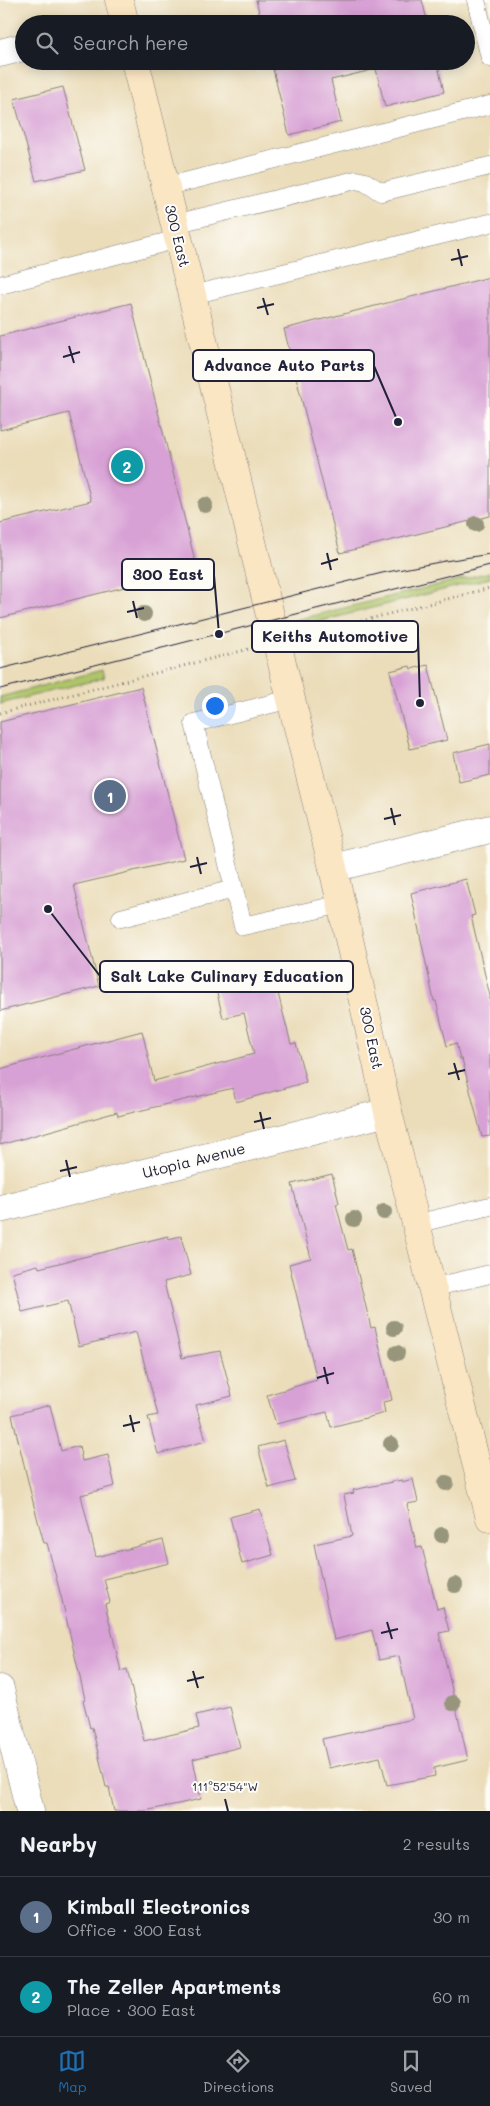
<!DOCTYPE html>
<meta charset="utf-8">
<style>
body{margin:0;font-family:Mali,sans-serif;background:#242831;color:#f1f3f6}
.you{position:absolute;left:214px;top:705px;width:18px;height:18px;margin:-12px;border:4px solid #fff;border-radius:50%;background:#1a73e8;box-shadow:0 0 0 8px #1a73e833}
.badge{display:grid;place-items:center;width:32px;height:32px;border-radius:50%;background:#1f6fb2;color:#fff;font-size:16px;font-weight:700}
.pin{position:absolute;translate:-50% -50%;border:2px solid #fff;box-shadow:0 1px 5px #0006}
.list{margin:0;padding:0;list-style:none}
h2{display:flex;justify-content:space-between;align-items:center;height:65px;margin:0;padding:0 20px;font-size:21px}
h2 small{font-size:16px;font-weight:400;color:#9ea1a6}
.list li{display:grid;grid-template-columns:32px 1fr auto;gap:15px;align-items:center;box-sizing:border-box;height:80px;padding:0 20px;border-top:1px solid #363941}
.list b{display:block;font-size:19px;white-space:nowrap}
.list p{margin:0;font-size:16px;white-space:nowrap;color:#9ea1a6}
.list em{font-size:16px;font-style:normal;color:#9ea1a6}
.icon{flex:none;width:28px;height:28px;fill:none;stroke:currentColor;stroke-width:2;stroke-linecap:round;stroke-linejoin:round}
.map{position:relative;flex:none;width:490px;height:1811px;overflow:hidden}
.search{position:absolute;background:#171b24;box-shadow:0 2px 12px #0003;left:15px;right:15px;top:15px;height:55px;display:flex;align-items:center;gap:12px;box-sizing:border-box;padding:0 18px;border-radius:28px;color:#9ea1a6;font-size:19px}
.sheet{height:225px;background:#171b24}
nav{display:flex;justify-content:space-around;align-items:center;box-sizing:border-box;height:70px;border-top:1px solid #363941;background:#171b24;font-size:14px;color:#9ea1a6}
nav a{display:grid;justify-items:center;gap:2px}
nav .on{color:#1f6fb2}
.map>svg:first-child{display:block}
</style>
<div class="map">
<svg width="490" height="1811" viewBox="0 0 490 1811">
<rect width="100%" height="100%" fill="#fdfcf7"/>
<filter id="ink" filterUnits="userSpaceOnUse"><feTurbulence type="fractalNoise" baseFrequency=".02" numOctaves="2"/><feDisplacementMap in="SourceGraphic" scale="10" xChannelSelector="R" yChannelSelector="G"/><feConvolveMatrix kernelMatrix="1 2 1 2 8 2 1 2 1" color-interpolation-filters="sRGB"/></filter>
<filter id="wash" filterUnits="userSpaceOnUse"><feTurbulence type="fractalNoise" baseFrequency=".0096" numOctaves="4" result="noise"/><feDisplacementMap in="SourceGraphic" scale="20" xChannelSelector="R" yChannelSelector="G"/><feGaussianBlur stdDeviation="1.12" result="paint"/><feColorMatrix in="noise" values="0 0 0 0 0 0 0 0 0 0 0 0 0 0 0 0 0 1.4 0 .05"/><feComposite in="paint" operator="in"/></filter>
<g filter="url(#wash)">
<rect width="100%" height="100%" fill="#ebddba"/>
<path fill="#aec468" stroke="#687352" d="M490,572v6l-196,50 -3,-7z
M102,670l2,8 -104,26v-7z"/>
<g id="blocks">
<path fill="#d8a1d5" d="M256,0h166l6,24h-166z
M271,61h166l7,31 -59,15 -9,-38 -45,11 10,42 -52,13z
M63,87l22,83 -49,11 -22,-82z
M490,277v239l-150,37 -56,-224z
M131,303l66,266 -197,49v-95l91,-22 -22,-88 -69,17v-94z
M428,665l19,75 -37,9 -20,-78 20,-5 1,3z
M141,687l43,172 -110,26 25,101 -99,25v-289z
M490,744v31l-31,7 -6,-29z
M466,879l9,36 -4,1 19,80v140l-8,1 -20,-78h-2l-4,-16 -9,3 -11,-45h-2l-23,-108z
M273,974l18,70 5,-1 10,39 -70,20 -3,-14 -115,28 -1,-4 -117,33v-76l142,-38 12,50 100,-27 -10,-41 -21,5 -7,-29z
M332,1174l7,29 -3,1 12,46 4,-1 19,79 4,-1 17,73 -9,2 2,11 -54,14 -4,-15 -51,12 -9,-29 50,-15 -28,-116 22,-6 -19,-74z
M168,1236v3l13,-3 10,39 -27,7 18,76 38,-7 12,45 -36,9 10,36 -48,13 -10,-37 10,-2 -22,-83 -57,14 -11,-45 -46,11 -10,-40 26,-7 1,3z
M50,1405l11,46 18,-5 3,15 26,-6 7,31 -34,9 15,62 67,-17 6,23 -65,16 6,23 -5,2 16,67 6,-2 17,72 55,-13 -3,-13 34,-8 10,40 -47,12 8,40 -56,12h-31l-5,-24h-3l-14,-60 -2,1 -7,-28 2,-1 -23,-99 -15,-57h-3l-10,-37 -22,-91z
M284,1440l11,41 -26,7 -11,-41z
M413,1479l5,23 -11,2 10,44 5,-1 15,62 6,-2 6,24 -10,2 29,127 -34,8 1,8 -48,9 -7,-28 -51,11 -7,-29 91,-20 -14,-63 -20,4 -7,-30 -38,10 -20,-96 38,-8 -8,-41 10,-2 -1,-3 49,-10v2z
M260,1509l13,46 -31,9 -12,-47z"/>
</g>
</g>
<g filter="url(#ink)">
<use href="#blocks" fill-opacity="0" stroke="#86807a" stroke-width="1"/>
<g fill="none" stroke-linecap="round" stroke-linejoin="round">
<g stroke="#86807a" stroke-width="19">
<path id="lane" d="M476,0l14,58
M165,187l325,-82
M174,224l182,-44 9,2 16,10 109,-26
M0,285l178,-46
M192,295l298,-72
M234,889l9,37 99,-22
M121,918l113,-29 -40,-166 97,-24
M415,1224l75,-18
M431,1288l59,-14"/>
</g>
<g stroke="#86807a" stroke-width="29">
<path id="street" d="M0,53l24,-6
M333,868l157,-39
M0,1209l388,-97
M0,1689l30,122"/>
</g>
<g stroke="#86807a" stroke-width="29">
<path id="secondary" d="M119,0l6,24
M135,61l132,542 66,265 55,244 102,406"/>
</g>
<path stroke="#86807a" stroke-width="3" stroke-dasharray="1 4" stroke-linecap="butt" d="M303,636l187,-48
M0,713l249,-64"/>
<use href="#lane" stroke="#fff" stroke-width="18"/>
<use href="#street" stroke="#fff" stroke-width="28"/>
<use href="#secondary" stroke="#fbe6c4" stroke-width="28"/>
<path stroke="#22223b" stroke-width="1" d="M0,669l382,-96 63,-12 45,-7
M0,689l490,-124"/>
</g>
<g fill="#97967d">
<circle cx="205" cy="505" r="8"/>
<circle cx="476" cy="524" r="8"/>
<circle cx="144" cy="614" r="8"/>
<circle cx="384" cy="1212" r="8"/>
<circle cx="354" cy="1219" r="8"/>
<circle cx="394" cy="1328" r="8"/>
<circle cx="397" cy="1353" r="8"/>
<circle cx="391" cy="1444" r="8"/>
<circle cx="446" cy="1483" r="8"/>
<circle cx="442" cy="1535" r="8"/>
<circle cx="455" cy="1585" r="8"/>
<circle cx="453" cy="1703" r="8"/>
</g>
</g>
<path fill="none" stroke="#22223b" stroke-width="2" d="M458,249l4,17M451,260l17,-4M263,298l5,17M257,308l17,-4M69,346l5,17M63,357l17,-5M327,553l4,17M321,564l17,-5M133,601l4,17M127,612l17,-4M391,808l4,17M384,819l17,-4M197,857l4,17M190,867l17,-4M454,1063l5,17M448,1074l17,-4M260,1112l4,17M254,1122l17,-4M66,1160l4,17M60,1171l17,-4M324,1367l4,17M317,1378l17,-5M130,1415l4,17M123,1426l17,-4M387,1622l5,17M381,1633l17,-4M193,1671l5,17M187,1681l17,-4M225,1799l3,12"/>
<g text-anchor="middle" stroke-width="4" stroke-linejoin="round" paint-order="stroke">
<g font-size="15" fill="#22223b" stroke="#fdfcf7">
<text transform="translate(177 236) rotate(76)" y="5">300 East</text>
<text transform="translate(371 1038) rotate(78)" y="5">300 East</text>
<text transform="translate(194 1161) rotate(-14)" y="5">Utopia Avenue</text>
</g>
</g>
<g font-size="12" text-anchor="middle" fill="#22223b" stroke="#fdfcf7" stroke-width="4" stroke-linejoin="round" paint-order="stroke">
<text x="225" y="1791">111°52'54"W</text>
</g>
<path fill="none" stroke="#22223b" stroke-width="2" d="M398 422L374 366M219 634L214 575M420 703L418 636M48 909L100 976"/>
<g fill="#22223b" stroke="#fdfcf7" stroke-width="2">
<circle cx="398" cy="422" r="5"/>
<circle cx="219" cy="634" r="5"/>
<circle cx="420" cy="703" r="5"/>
<circle cx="48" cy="909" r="5"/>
</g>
<g fill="#fdfcf7" stroke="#22223b" stroke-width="2">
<rect x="193" y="350" width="181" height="31" rx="5"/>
<rect x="122" y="559" width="92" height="31" rx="5"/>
<rect x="252" y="621" width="166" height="31" rx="5"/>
<rect x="100" y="961" width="253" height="31" rx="5"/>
</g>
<g font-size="16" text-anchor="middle" font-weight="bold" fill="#22223b">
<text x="284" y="371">Advance Auto Parts</text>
<text x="168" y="580">300 East</text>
<text x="335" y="642">Keiths Automotive</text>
<text x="227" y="982">Salt Lake Culinary Education</text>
</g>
</svg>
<div class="you"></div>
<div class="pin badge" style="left:110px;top:796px;background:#5c6f8a">1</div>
<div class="pin badge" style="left:127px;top:466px;background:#0f9aa8">2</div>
<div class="search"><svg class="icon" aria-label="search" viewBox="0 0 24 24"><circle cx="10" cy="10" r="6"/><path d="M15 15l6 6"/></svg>Search here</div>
</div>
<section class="sheet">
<h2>Nearby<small>2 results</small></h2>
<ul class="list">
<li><span class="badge" style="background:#5c6f8a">1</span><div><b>Kimball Electronics</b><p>Office · 300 East</p></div><em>30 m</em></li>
<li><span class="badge" style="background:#0f9aa8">2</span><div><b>The Zeller Apartments</b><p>Place · 300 East</p></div><em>60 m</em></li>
</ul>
</section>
<nav>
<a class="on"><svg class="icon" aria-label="map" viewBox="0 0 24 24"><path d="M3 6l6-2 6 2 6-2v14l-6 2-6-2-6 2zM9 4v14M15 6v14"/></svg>Map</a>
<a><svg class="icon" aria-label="directions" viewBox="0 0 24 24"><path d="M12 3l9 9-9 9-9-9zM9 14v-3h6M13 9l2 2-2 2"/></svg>Directions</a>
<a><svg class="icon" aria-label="saved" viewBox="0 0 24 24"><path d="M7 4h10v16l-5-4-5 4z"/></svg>Saved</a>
</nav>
